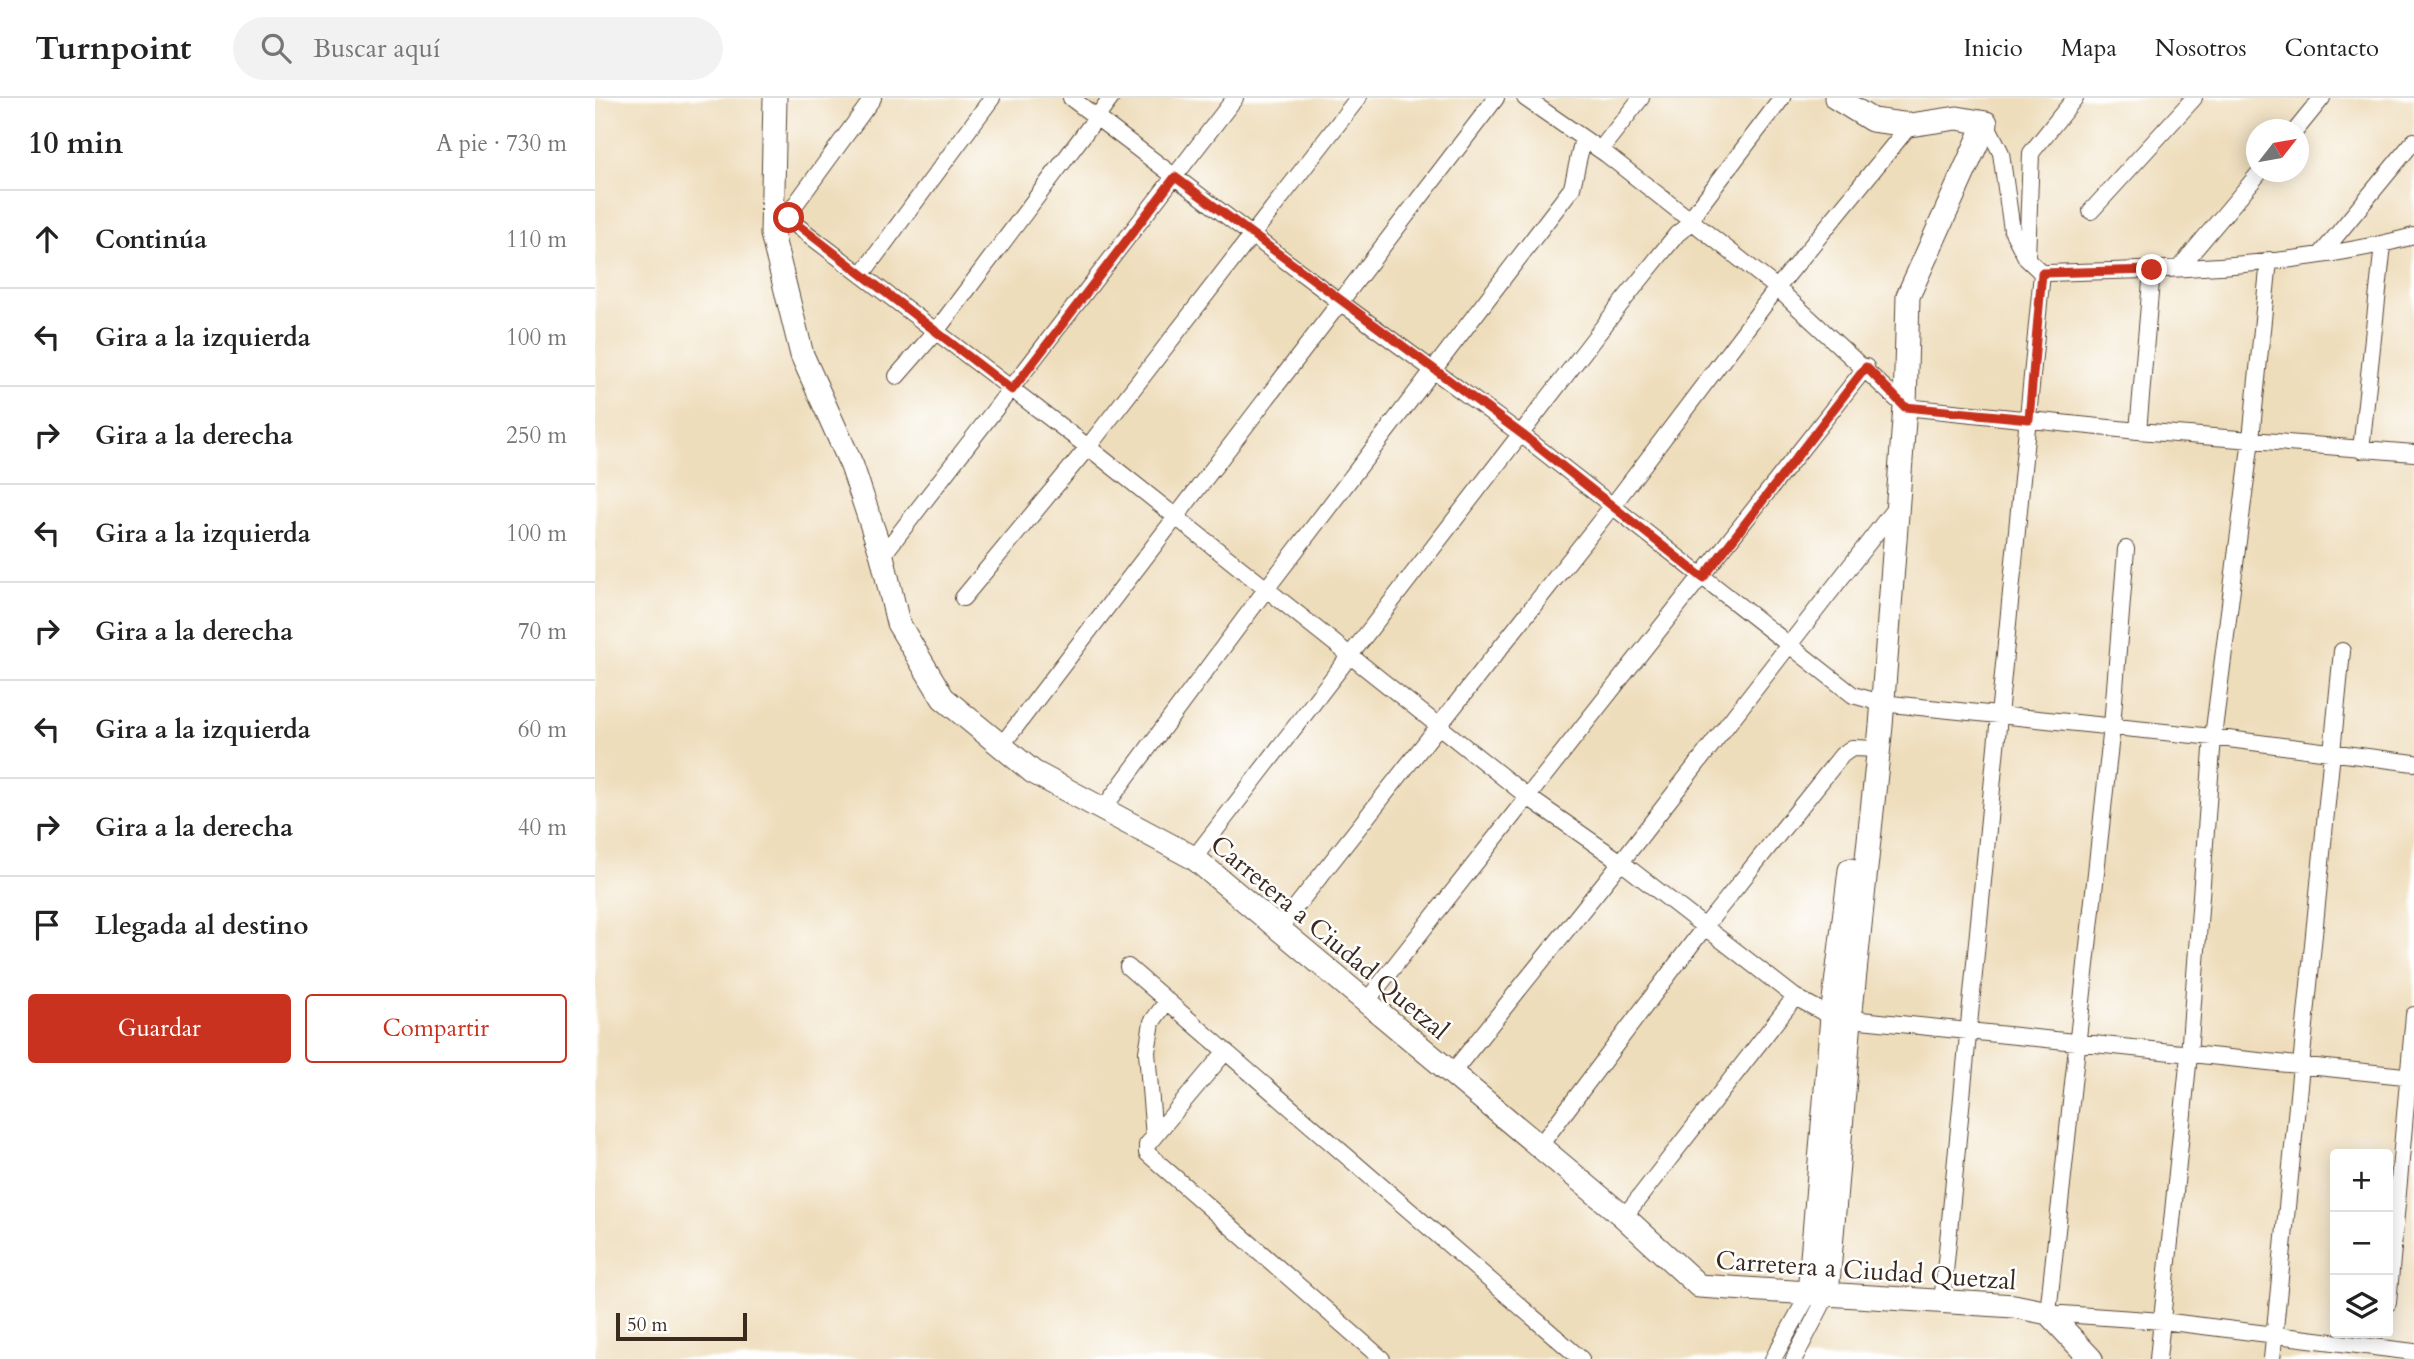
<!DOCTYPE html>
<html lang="es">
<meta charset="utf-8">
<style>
body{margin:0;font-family:Cardo,serif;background:#f2f2f2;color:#222}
.controls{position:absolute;right:21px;bottom:21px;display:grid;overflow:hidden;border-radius:7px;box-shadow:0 4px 18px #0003}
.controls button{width:63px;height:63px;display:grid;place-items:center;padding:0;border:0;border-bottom:2px solid #e0e0e0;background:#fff;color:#222;font:35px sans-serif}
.compass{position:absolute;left:1651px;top:21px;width:63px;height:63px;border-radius:50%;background:#fff;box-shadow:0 4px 18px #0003;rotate:59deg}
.scale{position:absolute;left:21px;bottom:18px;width:131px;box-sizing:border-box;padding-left:7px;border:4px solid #3b2a1e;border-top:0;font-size:19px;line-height:24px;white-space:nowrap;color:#3b2a1e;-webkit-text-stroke:5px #fff;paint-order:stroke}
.stop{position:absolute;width:21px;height:21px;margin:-16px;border:5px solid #c8321e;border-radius:50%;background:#fff}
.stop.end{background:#c8321e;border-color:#fff;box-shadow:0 2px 7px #0008}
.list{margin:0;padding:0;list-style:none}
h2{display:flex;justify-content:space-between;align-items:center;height:91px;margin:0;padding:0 28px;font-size:30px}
h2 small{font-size:23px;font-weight:400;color:#767676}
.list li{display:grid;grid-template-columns:46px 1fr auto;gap:21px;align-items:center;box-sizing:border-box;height:98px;padding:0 28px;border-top:2px solid #e0e0e0}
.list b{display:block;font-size:26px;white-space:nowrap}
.list em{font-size:23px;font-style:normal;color:#767676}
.actions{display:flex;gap:14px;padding:21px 28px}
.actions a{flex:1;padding:16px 0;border:2px solid #c8321e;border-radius:7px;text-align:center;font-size:24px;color:#c8321e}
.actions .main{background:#c8321e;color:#fff}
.icon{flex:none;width:38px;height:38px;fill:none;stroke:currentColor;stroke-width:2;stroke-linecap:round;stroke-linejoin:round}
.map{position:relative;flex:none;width:1819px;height:1261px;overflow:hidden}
header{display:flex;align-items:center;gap:42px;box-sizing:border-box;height:98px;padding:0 35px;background:#fff;border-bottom:2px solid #e0e0e0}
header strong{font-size:33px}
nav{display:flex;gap:38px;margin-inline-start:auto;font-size:24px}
.search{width:490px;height:63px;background:#f2f2f2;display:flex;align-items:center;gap:18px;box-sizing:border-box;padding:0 24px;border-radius:38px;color:#767676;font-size:26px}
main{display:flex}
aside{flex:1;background:#fff}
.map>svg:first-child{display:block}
</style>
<header>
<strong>Turnpoint</strong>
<div class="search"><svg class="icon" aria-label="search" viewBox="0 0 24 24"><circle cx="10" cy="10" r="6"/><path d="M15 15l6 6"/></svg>Buscar aquí</div>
<nav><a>Inicio</a><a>Mapa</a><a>Nosotros</a><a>Contacto</a></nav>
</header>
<main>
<aside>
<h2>10 min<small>A pie · 730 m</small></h2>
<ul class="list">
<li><svg class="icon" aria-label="ahead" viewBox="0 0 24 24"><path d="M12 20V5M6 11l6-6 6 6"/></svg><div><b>Continúa</b></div><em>110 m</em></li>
<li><svg class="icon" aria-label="left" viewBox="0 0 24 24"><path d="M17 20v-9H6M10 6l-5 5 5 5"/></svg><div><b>Gira a la izquierda</b></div><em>100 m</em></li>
<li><svg class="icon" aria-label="right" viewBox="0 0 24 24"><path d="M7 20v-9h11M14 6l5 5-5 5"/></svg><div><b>Gira a la derecha</b></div><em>250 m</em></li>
<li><svg class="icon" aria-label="left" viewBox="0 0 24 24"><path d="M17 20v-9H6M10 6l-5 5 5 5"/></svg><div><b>Gira a la izquierda</b></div><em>100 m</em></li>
<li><svg class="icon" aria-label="right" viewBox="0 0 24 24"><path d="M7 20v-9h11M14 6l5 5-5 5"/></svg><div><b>Gira a la derecha</b></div><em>70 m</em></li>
<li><svg class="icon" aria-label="left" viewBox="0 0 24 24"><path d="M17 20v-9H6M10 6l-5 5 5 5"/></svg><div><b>Gira a la izquierda</b></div><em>60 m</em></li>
<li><svg class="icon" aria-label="right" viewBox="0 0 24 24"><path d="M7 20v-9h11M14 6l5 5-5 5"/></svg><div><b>Gira a la derecha</b></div><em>40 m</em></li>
<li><svg class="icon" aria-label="arrive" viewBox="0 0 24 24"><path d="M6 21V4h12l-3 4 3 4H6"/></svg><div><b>Llegada al destino</b></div></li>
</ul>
<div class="actions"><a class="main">Guardar</a><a>Compartir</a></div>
</aside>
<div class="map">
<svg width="1819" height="1261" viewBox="0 0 1819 1261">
<rect width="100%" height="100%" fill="#fff"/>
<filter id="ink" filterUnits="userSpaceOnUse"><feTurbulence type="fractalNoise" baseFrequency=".0143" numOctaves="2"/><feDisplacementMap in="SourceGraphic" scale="14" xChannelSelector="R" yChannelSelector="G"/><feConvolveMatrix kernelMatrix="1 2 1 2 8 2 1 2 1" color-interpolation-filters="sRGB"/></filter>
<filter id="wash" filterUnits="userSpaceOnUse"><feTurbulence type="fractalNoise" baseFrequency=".00686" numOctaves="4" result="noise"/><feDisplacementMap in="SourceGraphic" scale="28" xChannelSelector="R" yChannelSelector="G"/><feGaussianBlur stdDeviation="1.57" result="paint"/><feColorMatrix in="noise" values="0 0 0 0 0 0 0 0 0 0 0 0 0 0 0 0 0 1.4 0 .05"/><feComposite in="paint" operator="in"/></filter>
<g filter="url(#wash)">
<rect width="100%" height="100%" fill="#edb"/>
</g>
<g filter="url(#ink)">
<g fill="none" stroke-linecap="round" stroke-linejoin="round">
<g stroke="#564536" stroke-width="18">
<path id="street" d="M278,0l-84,115 3,9 296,225 440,350 93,65 174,135 37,20 582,60
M476,0l269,204 182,133 331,260 28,8 332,34 201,26
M930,0l81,56 171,134 128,119 233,24 276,22
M1391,25l15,30 11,77 15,29 15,14c123,-3 252,-5 372,-37
M1701,32l26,-32
M1005,52l41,-52
M1496,113l103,-113
M1727,155l92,-112
M1432,160l4,-105 44,-55
M1585,169l80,-95
M267,176l130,-176
M302,278l40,-46 174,-232
M1543,333l14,-161
M1766,352l22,-206
M1531,451l-14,177 -64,587 114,8 252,31
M287,458l353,-458
M368,500l125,-151 270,-349
M406,648l495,-648
M508,711l164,-221 305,-400 11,-50
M599,760l429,-557 54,-67 15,-12 4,-11 86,-113
M685,829l333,-422 164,-217 133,-163
M533,869l453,392
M771,904l500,-635
M631,953l-79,94v8l235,206
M856,976l170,-212 275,-355
M559,1039l-7,-85 5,-30 15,-21
M943,1050l168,-223 136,-170 10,-7 27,1
M1029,1119l171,-220
M1347,1205l100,-1030
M1793,1205l26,-288
M1178,1261l36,-65
M1199,1261l33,-64
M1563,1261l31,-304 24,-318 38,-298 18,-179
M1677,1261l70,-708"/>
</g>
<g stroke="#564536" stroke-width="25">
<path id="secondary" d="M180,0l-3,136 30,121 50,111 30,90 16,67 45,75 90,74 161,86 430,359 75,69 315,20 34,7 43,46
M1214,1196l23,-277 18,-147
M1232,1197l23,-275 31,-294 24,-319 3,-111 78,-173 -29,-5 -47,7 -38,-5 -36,-22"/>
</g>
<use href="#street" stroke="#fff" stroke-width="16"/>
<use href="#secondary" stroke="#fff" stroke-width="23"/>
</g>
</g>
<g fill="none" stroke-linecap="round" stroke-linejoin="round" filter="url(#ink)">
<path stroke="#c8321e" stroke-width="9" d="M194,120l223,172 163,-213 348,258 180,143 163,-211 39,40 124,12 13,-146 110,-3"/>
</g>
<g text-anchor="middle" stroke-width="5" stroke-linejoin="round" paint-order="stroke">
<g font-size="26" fill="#3b2a1e" stroke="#fff">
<text transform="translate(735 839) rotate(40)" y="9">Carretera a Ciudad Quetzal</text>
<text transform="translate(1271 1172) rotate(4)" y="9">Carretera a Ciudad Quetzal</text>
</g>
</g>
</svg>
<div class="controls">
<button>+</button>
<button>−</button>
<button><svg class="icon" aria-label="layers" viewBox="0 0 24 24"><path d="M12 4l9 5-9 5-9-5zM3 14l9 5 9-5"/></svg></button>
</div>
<svg class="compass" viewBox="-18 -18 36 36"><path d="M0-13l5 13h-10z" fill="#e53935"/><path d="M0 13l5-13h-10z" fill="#767676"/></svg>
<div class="scale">50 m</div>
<div class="stop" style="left:194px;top:120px"></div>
<div class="stop end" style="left:1557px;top:172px"></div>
</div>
</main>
